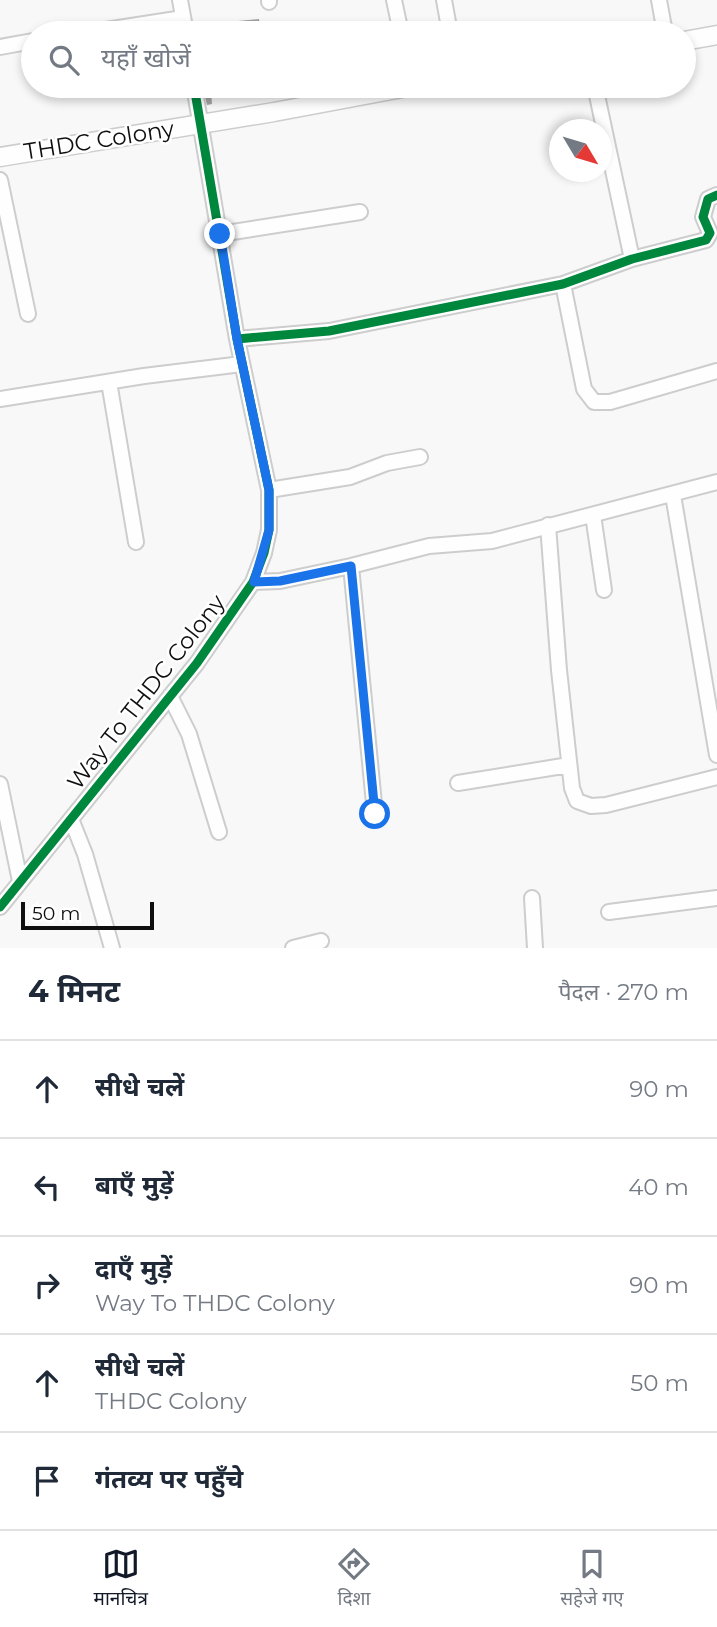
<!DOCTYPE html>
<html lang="hi">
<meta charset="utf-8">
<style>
body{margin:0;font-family:Montserrat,"Noto Sans Devanagari",sans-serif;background:#f6f6f7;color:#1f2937}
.compass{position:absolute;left:549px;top:119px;width:63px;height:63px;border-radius:50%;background:#fff;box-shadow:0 4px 10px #0003;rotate:128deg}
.scale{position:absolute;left:21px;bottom:18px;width:133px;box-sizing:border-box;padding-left:7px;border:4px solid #0f0f10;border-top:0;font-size:19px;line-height:24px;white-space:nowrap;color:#0f0f10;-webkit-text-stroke:5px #fff;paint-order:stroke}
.stop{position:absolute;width:21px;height:21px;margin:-16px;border:5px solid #1a73e8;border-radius:50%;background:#fff}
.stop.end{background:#1a73e8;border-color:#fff;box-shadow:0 2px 7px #0008}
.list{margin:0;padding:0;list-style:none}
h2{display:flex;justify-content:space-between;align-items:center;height:91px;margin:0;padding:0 28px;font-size:30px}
h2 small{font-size:23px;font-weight:400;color:#747a83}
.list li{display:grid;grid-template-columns:46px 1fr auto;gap:21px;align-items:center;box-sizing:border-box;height:98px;padding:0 28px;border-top:2px solid #e0e1e3}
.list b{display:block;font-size:26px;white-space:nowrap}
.list p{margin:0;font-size:23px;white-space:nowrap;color:#747a83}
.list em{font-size:23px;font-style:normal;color:#747a83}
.icon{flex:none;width:38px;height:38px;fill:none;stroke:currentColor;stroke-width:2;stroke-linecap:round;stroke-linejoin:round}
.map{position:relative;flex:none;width:717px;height:948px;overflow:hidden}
.search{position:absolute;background:#fff;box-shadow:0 4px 10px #0003;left:21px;right:21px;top:21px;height:77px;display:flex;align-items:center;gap:18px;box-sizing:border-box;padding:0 24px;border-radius:38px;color:#747a83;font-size:26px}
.sheet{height:581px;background:#fff}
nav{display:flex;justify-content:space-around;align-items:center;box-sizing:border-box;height:98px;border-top:2px solid #e0e1e3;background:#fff;font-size:19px;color:#747a83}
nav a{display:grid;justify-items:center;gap:4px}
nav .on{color:#111827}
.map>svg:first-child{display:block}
</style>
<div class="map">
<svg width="717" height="948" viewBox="0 0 717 948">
<rect width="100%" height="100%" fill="#f8f8f9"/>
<path fill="#a4a4a5" d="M259,19l1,14h-63l-1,-8z
M211,90l1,14 -5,1 -3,-12z"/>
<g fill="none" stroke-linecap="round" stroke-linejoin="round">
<g stroke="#cdcdce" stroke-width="18">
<path id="minor" d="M180,0l6,33
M269,0v2
M394,0l7,33
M444,0l6,33
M659,0l6,33
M86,33l97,-15
M0,47l33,-6
M595,86l37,173
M0,180l28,134
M220,234l140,-22
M563,284l21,105 10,13h16l107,-31
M237,339l92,-8 234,-47 69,-25 74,-19 4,-7 -7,-16 5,-18 9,-4
M109,382l27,160
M0,399l144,-23 98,-12
M269,490l81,-13 37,-14 33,-6
M673,495l44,260
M593,515l11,75
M548,525l11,145 13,118 5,13 14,5 15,-1 111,-28
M351,566l24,248
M253,582l27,-1 71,-15 78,-20 63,-5 225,-59
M170,696l19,38 30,98
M458,783l111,-18
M0,784l20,97
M71,819l14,35 27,94
M532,898l3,50
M0,907l197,-244 56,-81 11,-29 5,-23v-40l-32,-151 -43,-253
M609,912l108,-14
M293,948l28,-7"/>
</g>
<g stroke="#cdcdce" stroke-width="21">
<path id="tertiary" d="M684,41l33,-6
M0,157l274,-45 139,-26"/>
</g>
<use href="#minor" stroke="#fefefe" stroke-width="14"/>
<use href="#tertiary" stroke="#fefefe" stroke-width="18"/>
<g stroke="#fff" stroke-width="13">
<path id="cycleway" d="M237,339l92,-8 234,-47 69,-25 74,-19 4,-7 -7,-16 5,-18 9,-4
M0,907l197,-244 56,-81 11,-29 5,-23v-40l-32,-151 -43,-253"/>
</g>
<use href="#cycleway" stroke="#00873e" stroke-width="9"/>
</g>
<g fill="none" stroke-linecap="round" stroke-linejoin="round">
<path stroke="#1a73e8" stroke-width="9" d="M220,234l17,105 32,151v40l-15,52 26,-1 71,-15 24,248"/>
</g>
<g text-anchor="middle" stroke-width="5" stroke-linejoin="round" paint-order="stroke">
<g font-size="23" fill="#0f0f10" stroke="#fff">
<text transform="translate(99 140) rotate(-9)" y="8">THDC Colony</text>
<text transform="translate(146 692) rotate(-52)" y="8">Way To THDC Colony</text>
</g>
</g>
</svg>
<svg class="compass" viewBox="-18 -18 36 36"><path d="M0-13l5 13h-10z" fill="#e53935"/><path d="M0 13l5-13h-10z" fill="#747a83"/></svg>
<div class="scale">50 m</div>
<div class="stop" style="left:375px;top:814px"></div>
<div class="stop end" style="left:220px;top:234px"></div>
<div class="search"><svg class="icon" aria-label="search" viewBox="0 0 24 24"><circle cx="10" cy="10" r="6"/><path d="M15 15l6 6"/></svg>यहाँ खोजें</div>
</div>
<section class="sheet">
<h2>4 मिनट<small>पैदल · 270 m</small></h2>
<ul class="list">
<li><svg class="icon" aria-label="ahead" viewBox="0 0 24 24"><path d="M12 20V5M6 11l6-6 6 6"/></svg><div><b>सीधे चलें</b></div><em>90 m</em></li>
<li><svg class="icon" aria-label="left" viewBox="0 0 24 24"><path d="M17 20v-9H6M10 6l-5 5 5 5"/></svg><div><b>बाएँ मुड़ें</b></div><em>40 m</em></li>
<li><svg class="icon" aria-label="right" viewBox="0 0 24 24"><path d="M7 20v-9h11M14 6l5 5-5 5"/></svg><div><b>दाएँ मुड़ें</b><p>Way To THDC Colony</p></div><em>90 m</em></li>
<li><svg class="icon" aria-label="ahead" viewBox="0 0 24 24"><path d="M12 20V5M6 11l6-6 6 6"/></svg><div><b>सीधे चलें</b><p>THDC Colony</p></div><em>50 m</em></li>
<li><svg class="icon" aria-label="arrive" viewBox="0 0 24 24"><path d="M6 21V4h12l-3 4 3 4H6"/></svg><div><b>गंतव्य पर पहुँचे</b></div></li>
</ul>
</section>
<nav>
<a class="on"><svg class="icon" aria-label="map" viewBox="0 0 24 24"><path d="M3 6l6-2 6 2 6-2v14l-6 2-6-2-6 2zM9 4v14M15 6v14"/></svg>मानचित्र</a>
<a><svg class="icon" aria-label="directions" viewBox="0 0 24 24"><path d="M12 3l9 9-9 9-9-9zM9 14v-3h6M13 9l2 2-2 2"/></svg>दिशा</a>
<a><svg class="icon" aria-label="saved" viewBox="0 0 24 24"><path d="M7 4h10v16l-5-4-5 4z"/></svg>सहेजे गए</a>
</nav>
